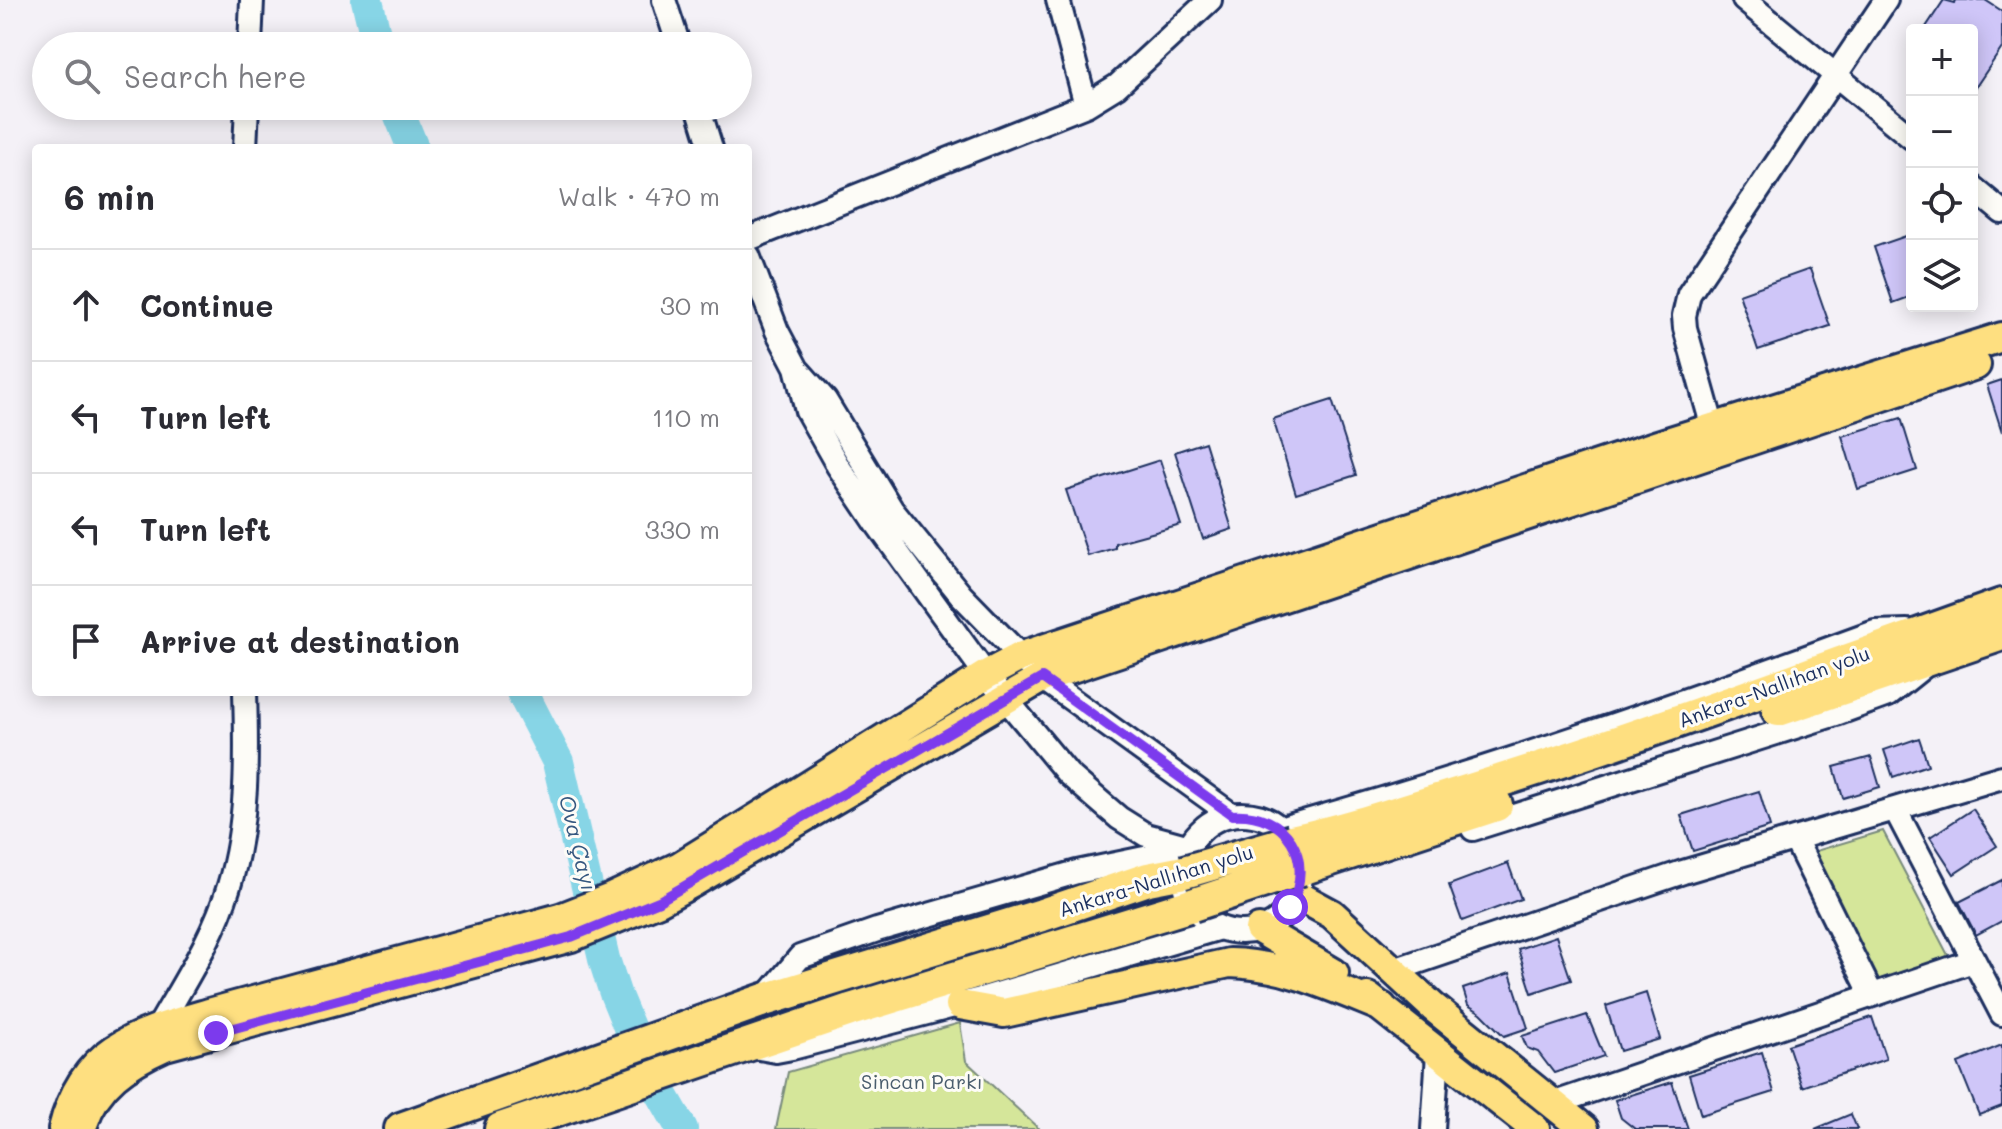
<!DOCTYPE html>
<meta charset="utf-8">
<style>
body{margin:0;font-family:Mali,sans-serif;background:#f7f7f7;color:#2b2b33}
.controls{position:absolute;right:24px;top:24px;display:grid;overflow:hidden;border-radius:8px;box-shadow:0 4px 20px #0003}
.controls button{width:72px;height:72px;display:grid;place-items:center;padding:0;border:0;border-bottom:2px solid #e1e1e2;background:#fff;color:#2b2b33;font:40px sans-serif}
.stop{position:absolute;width:24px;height:24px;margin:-18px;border:6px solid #7c3aed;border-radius:50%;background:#fff}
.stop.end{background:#7c3aed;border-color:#fff;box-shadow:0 2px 8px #0008}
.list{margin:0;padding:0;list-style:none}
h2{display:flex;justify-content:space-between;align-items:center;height:104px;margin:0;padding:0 32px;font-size:34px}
h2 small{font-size:26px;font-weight:400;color:#7c7c81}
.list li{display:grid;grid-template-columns:52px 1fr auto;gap:24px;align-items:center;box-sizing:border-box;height:112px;padding:0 32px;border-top:2px solid #e1e1e2}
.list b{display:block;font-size:30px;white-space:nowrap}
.list em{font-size:26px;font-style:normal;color:#7c7c81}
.icon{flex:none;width:44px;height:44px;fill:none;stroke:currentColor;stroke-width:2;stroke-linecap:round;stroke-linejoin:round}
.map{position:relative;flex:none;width:2002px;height:1129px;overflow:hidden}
.search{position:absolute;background:#fff;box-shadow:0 4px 20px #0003;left:32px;top:32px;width:720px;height:88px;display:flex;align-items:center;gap:20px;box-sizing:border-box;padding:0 28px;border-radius:44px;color:#7c7c81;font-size:30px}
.panel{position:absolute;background:#fff;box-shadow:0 4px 20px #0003;left:32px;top:144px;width:720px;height:552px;border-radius:8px}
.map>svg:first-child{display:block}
</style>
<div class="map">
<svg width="2002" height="1129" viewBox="0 0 2002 1129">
<rect width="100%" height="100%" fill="#f4f1f7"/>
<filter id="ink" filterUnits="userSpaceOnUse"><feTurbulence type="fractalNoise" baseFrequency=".0125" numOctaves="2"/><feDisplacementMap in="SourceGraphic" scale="16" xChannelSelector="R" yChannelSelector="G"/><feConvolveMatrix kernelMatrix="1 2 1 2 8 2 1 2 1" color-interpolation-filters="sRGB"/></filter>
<g filter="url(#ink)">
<path fill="#d5e69a" stroke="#788a7c" stroke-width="2" d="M1883,831l66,126 -74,24 -66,-128z
M960,1023l6,38 73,68h-263l12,-57z"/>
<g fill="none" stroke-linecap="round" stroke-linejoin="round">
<path stroke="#87d5e6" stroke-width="32" d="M367,0l11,46
M396,106l17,42
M522,692l36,70 46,197 11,34 28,68 39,68"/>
</g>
<path fill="#cfc6f8" stroke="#1b2f5e" stroke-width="2" d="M1944,0l11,3 1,-3h29l17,11v37l-29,43 -1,-61h-48z
M1912,234v62l-19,7 -19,-56z
M1810,269l20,57 -72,24 -19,-56z
M2002,380v52l-15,-47z
M1332,400l24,75 -60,19 -23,-75z
M1901,418l16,52 -59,19 -16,-53z
M1205,442l27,87 -29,10 -28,-87z
M1160,460l21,65 -66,18v5l-27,8 -22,-66z
M1919,738l9,27 -35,12 -9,-27z
M1871,757l9,30 -37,11 -9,-31z
M1759,791l11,36 -77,24 -12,-36z
M1973,809l24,37 -43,28 -24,-37z
M1508,863l13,36 -59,22 -13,-36z
M2002,880v41l-26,14 -17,-33z
M1556,936l15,44 -39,13 -14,-44z
M1510,973l18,55 -24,8 -23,-23 -13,-8 -5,-16z
M1646,993l14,46 -40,12 -14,-45z
M1587,1015l17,41 -50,17 -16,-21 -11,-4 -5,-12z
M1872,1017l14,42 -84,28 -14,-42z
M2002,1045v61l-23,9 -21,-52z
M1762,1052l12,40 -73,23 -12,-40z
M1672,1082l16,47h-53l-14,-11 -6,-18z
M1851,1114l6,15h-42z"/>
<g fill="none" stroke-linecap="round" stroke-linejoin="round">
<g stroke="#1b2f5e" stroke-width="28">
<path id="minor" d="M664,0l15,46
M1058,0l28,105
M1744,0l168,138
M250,46l2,-46
M698,106l13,42
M245,148l2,-42
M1972,187l30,25
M748,239l338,-134 31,-19 93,-86
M748,255l29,76 19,36 11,44 31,55 39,58 109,151 82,99 51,44 27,17 44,12
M799,371l26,29 67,110 69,85 81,83 190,137
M1713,428l-28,-100 -1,-12 5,-22 197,-294
M1895,809l107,205
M1183 873a59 59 0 1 1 118 0a59 59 0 1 1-118 0Z
M1289,826c198,-55 393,-123 586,-194l32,-1
M1473,829l363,-115 52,-19 35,-28
M1795,839l77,156
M1391,971l292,-99 319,-95
M764,1000l36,-43 77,-27 200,-58 111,-23
M158,1028c26,-46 56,-91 71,-142 19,-62 18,-130 16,-194
M754,1047l22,4 16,-3 185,-48 243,-72
M1552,1104l421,-143
M1433,1129l5,-76"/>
</g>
<g stroke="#1b2f5e" stroke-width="34">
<path id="major" d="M1297,895l35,19 101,93 151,122
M1259,929l75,44
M1368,997l167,132
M960,1005l44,8 225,-50c54,1 103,24 153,44
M83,1124c13,-41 44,-61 82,-78l406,-109 88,-36 33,-18 350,-205 934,-313
M63,1129c20,-82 74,-95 146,-116l351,-95 51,-20 69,-32 306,-191 36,-19 636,-211 344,-108"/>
</g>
<g stroke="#1b2f5e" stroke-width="38">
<path id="highway" d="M1778,710l224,-76
M1292,841c61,-13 121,-34 181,-52 179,-55 353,-122 529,-184
M1301,869l195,-64
M401,1129l363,-129 278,-85 106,-36 36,-7
M501,1129l349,-119 342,-105"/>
</g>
<use href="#minor" stroke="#fdfcf7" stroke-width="22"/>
<use href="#major" stroke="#fedf80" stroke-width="28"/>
<use href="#highway" stroke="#fedf80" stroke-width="32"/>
<g stroke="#1b2f5e" stroke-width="38" stroke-linecap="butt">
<path id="highway-bridge" d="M1184,872l108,-31
M1192,905l109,-36"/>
</g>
<use href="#highway-bridge" stroke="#fedf80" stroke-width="32"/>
</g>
</g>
<g fill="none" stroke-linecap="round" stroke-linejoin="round" filter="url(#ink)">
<path stroke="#7c3aed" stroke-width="10" d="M216,1033l355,-96 88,-36 383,-223 190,137c55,-4 84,44 58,92"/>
</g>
<g text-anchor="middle" stroke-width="6" stroke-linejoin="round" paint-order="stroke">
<g font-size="20" fill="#1b2f5e" stroke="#fdfcf7">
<text transform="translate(1774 687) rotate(-20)" y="7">Ankara-Nallıhan yolu</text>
<text transform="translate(1156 881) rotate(-17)" y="7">Ankara-Nallıhan yolu</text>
</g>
<g font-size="20" fill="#4a5d6d" stroke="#fdfcf7">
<text x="922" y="1089">Sincan Parkı</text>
</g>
<g font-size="22" font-style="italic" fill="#365880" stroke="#fdfcf7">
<text transform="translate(578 843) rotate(76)" y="8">Ova Çayı</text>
</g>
</g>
</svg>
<div class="controls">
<button>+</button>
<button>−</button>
<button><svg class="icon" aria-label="locate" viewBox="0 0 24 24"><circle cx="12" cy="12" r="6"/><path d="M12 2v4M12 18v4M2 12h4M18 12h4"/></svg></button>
<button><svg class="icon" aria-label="layers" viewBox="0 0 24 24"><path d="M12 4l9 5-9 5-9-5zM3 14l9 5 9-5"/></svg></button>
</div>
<div class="stop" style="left:1290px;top:907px"></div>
<div class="stop end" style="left:216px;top:1033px"></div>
<div class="search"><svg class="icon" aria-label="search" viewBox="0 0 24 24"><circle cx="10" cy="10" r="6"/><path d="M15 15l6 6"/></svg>Search here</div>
<section class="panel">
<h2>6 min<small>Walk · 470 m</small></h2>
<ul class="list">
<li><svg class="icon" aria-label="ahead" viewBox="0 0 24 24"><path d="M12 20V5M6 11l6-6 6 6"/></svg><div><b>Continue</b></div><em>30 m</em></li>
<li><svg class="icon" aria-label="left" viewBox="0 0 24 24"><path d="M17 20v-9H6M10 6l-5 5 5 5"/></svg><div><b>Turn left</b></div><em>110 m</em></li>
<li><svg class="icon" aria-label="left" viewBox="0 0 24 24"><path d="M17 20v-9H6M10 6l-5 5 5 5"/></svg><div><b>Turn left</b></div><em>330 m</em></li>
<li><svg class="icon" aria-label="arrive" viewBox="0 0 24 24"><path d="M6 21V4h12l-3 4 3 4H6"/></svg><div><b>Arrive at destination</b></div></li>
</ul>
</section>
</div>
